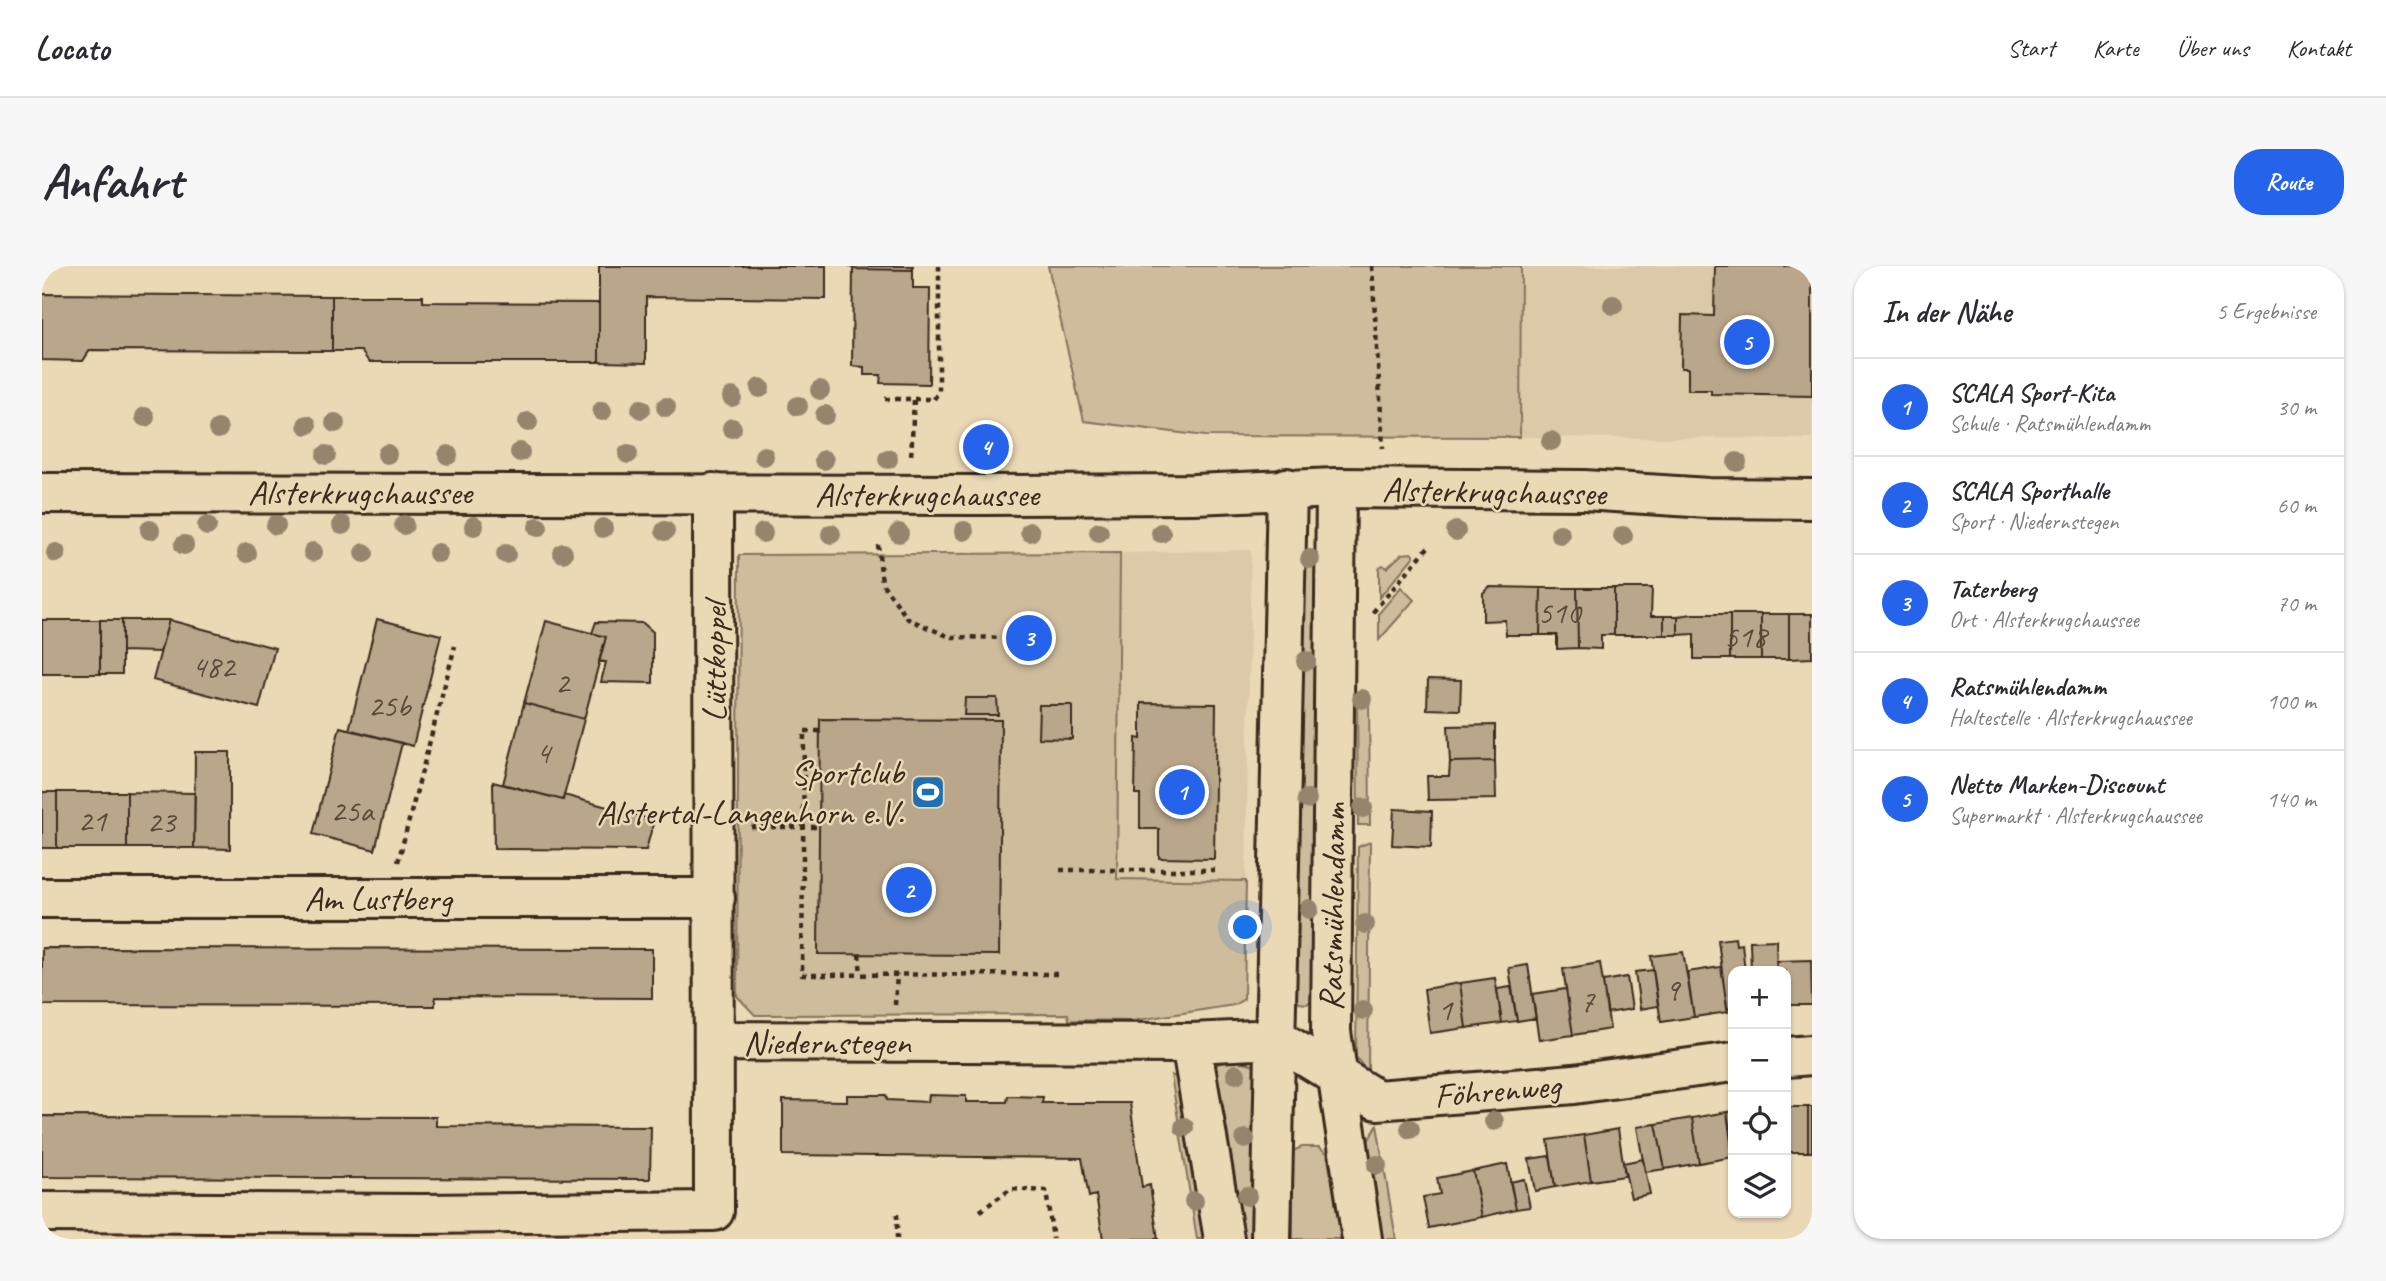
<!DOCTYPE html>
<html lang="de">
<meta charset="utf-8">
<style>
body{margin:0;font-family:Caveat,sans-serif;background:#f7f7f7;color:#2b2b33}
.controls{position:absolute;right:21px;bottom:21px;display:grid;overflow:hidden;border-radius:14px;box-shadow:0 2px 5px #0004}
.controls button{width:63px;height:63px;display:grid;place-items:center;padding:0;border:0;border-bottom:2px solid #e1e1e2;background:#fff;color:#2b2b33;font:35px sans-serif}
.you{position:absolute;left:1204px;top:662px;width:24px;height:24px;margin:-18px;border:5px solid #fff;border-radius:50%;background:#1a73e8;box-shadow:0 0 0 10px #1a73e833}
.badge{display:grid;place-items:center;width:46px;height:46px;border-radius:50%;background:#2563eb;color:#fff;font-size:23px;font-weight:700}
.pin{position:absolute;translate:-50% -50%;border:4px solid #fff;box-shadow:0 2px 7px #0006}
.list{margin:0;padding:0;list-style:none}
h2{display:flex;justify-content:space-between;align-items:center;height:91px;margin:0;padding:0 28px;font-size:30px}
h2 small{font-size:23px;font-weight:400;color:#7c7c81}
.list li{display:grid;grid-template-columns:46px 1fr auto;gap:21px;align-items:center;box-sizing:border-box;height:98px;padding:0 28px;border-top:2px solid #e1e1e2}
.list b{display:block;font-size:26px;white-space:nowrap}
.list p{margin:0;font-size:23px;white-space:nowrap;color:#7c7c81}
.list em{font-size:23px;font-style:normal;color:#7c7c81}
.icon{flex:none;width:38px;height:38px;fill:none;stroke:currentColor;stroke-width:2;stroke-linecap:round;stroke-linejoin:round}
.map{position:relative;flex:none;width:1770px;height:973px;overflow:hidden;border-radius:28px}
header{display:flex;align-items:center;gap:42px;box-sizing:border-box;height:98px;padding:0 35px;background:#fff;border-bottom:2px solid #e1e1e2}
header strong{font-size:33px}
nav{display:flex;gap:38px;margin-inline-start:auto;font-size:24px}
.intro{display:flex;align-items:center;justify-content:space-between;box-sizing:border-box;height:168px;padding:0 42px}
h1{margin:0;font-size:49px}
.button{padding:18px 32px;border-radius:28px;background:#2563eb;color:#fff;font-size:24px;font-weight:700}
main{display:flex;gap:42px;padding:0 42px}
aside{flex:1;background:#fff;border-radius:28px;box-shadow:0 2px 5px #0004}
.map>svg:first-child{display:block}
</style>
<header>
<strong>Locato</strong>
<nav><a>Start</a><a>Karte</a><a>Über uns</a><a>Kontakt</a></nav>
</header>
<div class="intro"><h1>Anfahrt</h1><a class="button">Route</a></div>
<main>
<div class="map">
<svg width="1770" height="973" viewBox="0 0 1770 973">
<rect width="100%" height="100%" fill="#ebd8b5"/>
<filter id="ink" filterUnits="userSpaceOnUse"><feTurbulence type="fractalNoise" baseFrequency=".0143" numOctaves="2"/><feDisplacementMap in="SourceGraphic" scale="14" xChannelSelector="R" yChannelSelector="G"/><feConvolveMatrix kernelMatrix="1 2 1 2 8 2 1 2 1" color-interpolation-filters="sRGB"/></filter>
<g filter="url(#ink)">
<path fill="#dcc9a8" d="M1479,0h291v173l-292,-2z
M1209,284l-5,331 -129,-2 3,-326z"/>
<path fill="#cfbc9c" stroke="#85735d" stroke-width="2" d="M1006,0h473l-1,171 -315,-1 -121,-15z
M1078,287l-3,326 129,2 -2,118 -10,6 -102,16 -63,-1 -1,-6 -313,1 -18,-19 2,-441z
M1257,287l19,1 -6,446 -5,4 -8,-1 -4,-6z
M1369,287l3,3 -35,42v-30l4,-3 4,3 15,-14z
M1359,321l13,13 -35,40v-27z
M1315,427h12l1,132h-12z
M1328,576l-2,231 -12,-16 2,-210z
M1190,792l22,7 7,11 -2,163h-24l-24,-172z
M1129,809l7,3 28,161h-9z
M1335,859l19,114h-14l-16,-94z
M1260,881h17l8,6 15,86h-49v-88z"/>
<path fill="#baa78b" stroke="#3b2a1e" stroke-width="2" d="M557,0h227v33l-180,-2v66l-47,-1z
M808,0h63v4l-60,-1z
M1673,0h97v130l-101,-2v-4h-23v-22h-7l1,-53 32,1z
M811,3l60,1v18h17l-1,96 -49,-1 1,-8h-17v-8l-12,-1z
M0,28l290,2v55l-242,-1 -7,11 -41,-1z
M290,30h91v6l176,1v59h-230l-8,-11h-29z
M1447,321l52,1 -1,47h-34l-1,-15 -22,1v-28z
M1499,322h36l1,60 -21,1v-14h-17z
M1535,322h37v47h-13v14l-23,-1z
M1572,322h38l-1,28h13v19h-50z
M1651,348h37v45h-36v-25l-16,1v-19z
M1688,348h31v45h-31z
M1719,348h28v45h-28z
M1747,348h23v44l-23,1z
M1622,350h14v19h-14z
M335,353l64,16 -28,111 -64,-16z
M0,354h58v54h-58z
M58,354h22v54h-22z
M80,354h47l-9,32 -38,-1z
M127,354l106,28 -16,60 -106,-28z
M504,355l60,16 -22,82 -60,-16z
M554,356l47,1 10,9v51l-52,-1 5,-20 -7,-1 7,-24 -14,-4z
M1386,413l33,1 -1,30 -33,-1z
M923,432h32l1,17h-34z
M482,437l60,16 -21,81 -60,-16z
M1099,437l75,1 -2,155 -55,-1v-29h-19v-35h-5l1,-56 5,1z
M997,439h33v34l-34,-1z
M778,453l181,1 -2,235 -181,-1z
M1453,459v36l-45,1 -2,-36z
M298,461l62,16 -27,107 -62,-16z
M153,486h35v97l-36,-1z
M1453,495l1,38 -68,1 -1,-24h22l1,-14z
M451,516l70,18 1,-5 90,25 -8,30 -152,-1z
M0,526h15v56h-15z
M15,526h70v56h-70z
M85,526l68,1 -1,55h-67z
M1352,543l38,2 -1,36 -39,-2z
M1693,672l1,7 6,-1 3,27h-12v37l-6,1 -9,-69z
M1734,674l1,31h-26l-1,-30z
M0,682l610,1v49l-217,-1v9l-393,-1z
M1641,686l11,65 -33,5 -10,-66z
M1769,694l1,45h-26v-34h-9l-1,-10z
M1558,697l10,66 -37,6 -10,-66z
M1486,699l8,53 -19,3 -8,-53z
M1679,701l7,45 -34,5 -7,-45z
M1611,704l5,36 -18,3 -5,-37z
M1585,711l5,32 -25,4 -4,-32z
M1453,712l7,45 -36,5 -6,-45z
M1418,717l6,45 -36,5 -6,-44z
M1469,721l6,34 -15,2 -5,-34z
M1524,723l7,46 -34,5 -7,-46z
M805,829h39l1,5 41,2 1,-7 37,1v6h41l1,-6 35,1 -1,6h88l12,84 8,-2 8,54h-55l-7,-44 -7,2 -7,-39 -299,-3v-55l64,1z
M1744,841h22v45h-22z
M1766,841h4v45h-4z
M1691,845v37l-6,-36z
M1685,846l6,45 -34,6 -7,-45z
M0,850l394,1v9l215,1 -1,52 -608,-2z
M1650,852l7,45 -34,6 -9,-45z
M1614,858l9,45 -20,3 -8,-45z
M1576,863l7,47 -34,5 -7,-46z
M1542,869l7,46 -36,6 -7,-47z
M1508,890l5,31 -20,4 -6,-32z
M1601,893l7,35 -19,4 -8,-35z
M1465,898l9,45 -34,8 -9,-46z
M1431,905l9,46 -53,11 -6,-31 17,-3 -3,-16z
M1482,913l6,28 -14,2 -6,-27z"/>
<g fill="none" stroke-linecap="round" stroke-linejoin="round">
<g stroke="#3b2a1e" stroke-width="44">
<path id="minor" d="M1294,222l-5,544 31,207
M0,632h673
M672,775l477,2 86,-4 100,61 197,-16 159,-22
M1149,777l33,196
M1744,791l26,-2
M0,946l379,2 293,-3 -1,-718
M1229,973l16,-751"/>
</g>
<g stroke="#3b2a1e" stroke-width="44">
<path id="major" d="M0,227l940,2 212,-1 142,-6 248,2 124,8 104,1"/>
</g>
<path stroke="#3b2a1e" stroke-width="4.5" stroke-dasharray="5 5" stroke-linecap="butt" d="M1330,0l11,182
M843,133h29l-3,59
M872,133h20l5,-8v-125
M836,279l4,38 26,36 42,18 69,1
M1331,346l57,-67
M977 372a10 10 0 1 1 20 0a10 10 0 1 1-20 0Z
M778,465h-16l-2,244 258,-1
M709,561h68
M356,596l57,-216
M1018,604h156
M817,688l2,20
M853,739l2,-31
M938,945l31,-22 35,2 7,48
M855,973v-28"/>
<use href="#minor" stroke="#ebd8b5" stroke-width="38"/>
<use href="#major" stroke="#ebd8b5" stroke-width="38"/>
</g>
<g fill="#96846c">
<circle cx="1571" cy="39" r="10"/>
<circle cx="718" cy="122" r="10"/>
<circle cx="778" cy="124" r="10"/>
<circle cx="690" cy="131" r="10"/>
<circle cx="756" cy="140" r="10"/>
<circle cx="624" cy="141" r="10"/>
<circle cx="599" cy="143" r="10"/>
<circle cx="560" cy="145" r="10"/>
<circle cx="783" cy="149" r="10"/>
<circle cx="103" cy="151" r="10"/>
<circle cx="486" cy="156" r="10"/>
<circle cx="293" cy="157" r="10"/>
<circle cx="265" cy="159" r="10"/>
<circle cx="690" cy="162" r="10"/>
<circle cx="176" cy="163" r="10"/>
<circle cx="1509" cy="175" r="10"/>
<circle cx="478" cy="186" r="10"/>
<circle cx="345" cy="188" r="10"/>
<circle cx="586" cy="188" r="10"/>
<circle cx="284" cy="189" r="10"/>
<circle cx="406" cy="189" r="10"/>
<circle cx="722" cy="190" r="10"/>
<circle cx="846" cy="193" r="10"/>
<circle cx="782" cy="194" r="10"/>
<circle cx="1695" cy="196" r="10"/>
<circle cx="234" cy="259" r="10"/>
<circle cx="300" cy="259" r="10"/>
<circle cx="362" cy="259" r="10"/>
<circle cx="165" cy="260" r="10"/>
<circle cx="432" cy="260" r="10"/>
<circle cx="496" cy="261" r="10"/>
<circle cx="561" cy="262" r="10"/>
<circle cx="108" cy="264" r="10"/>
<circle cx="623" cy="265" r="10"/>
<circle cx="922" cy="265" r="10"/>
<circle cx="1414" cy="265" r="10"/>
<circle cx="988" cy="266" r="10"/>
<circle cx="1057" cy="266" r="10"/>
<circle cx="721" cy="267" r="10"/>
<circle cx="857" cy="267" r="10"/>
<circle cx="1119" cy="267" r="10"/>
<circle cx="789" cy="268" r="10"/>
<circle cx="1518" cy="268" r="10"/>
<circle cx="1581" cy="270" r="10"/>
<circle cx="142" cy="279" r="10"/>
<circle cx="271" cy="286" r="10"/>
<circle cx="14" cy="287" r="10"/>
<circle cx="205" cy="287" r="10"/>
<circle cx="322" cy="287" r="10"/>
<circle cx="396" cy="287" r="10"/>
<circle cx="521" cy="287" r="10"/>
<circle cx="464" cy="288" r="10"/>
<circle cx="1268" cy="293" r="10"/>
<circle cx="1264" cy="395" r="10"/>
<circle cx="1320" cy="433" r="10"/>
<circle cx="1265" cy="533" r="10"/>
<circle cx="1321" cy="542" r="10"/>
<circle cx="1267" cy="643" r="10"/>
<circle cx="1323" cy="658" r="10"/>
<circle cx="1321" cy="744" r="10"/>
<circle cx="1194" cy="808" r="10"/>
<circle cx="1452" cy="855" r="10"/>
<circle cx="1142" cy="861" r="10"/>
<circle cx="1368" cy="863" r="10"/>
<circle cx="1203" cy="873" r="10"/>
<circle cx="1335" cy="899" r="10"/>
<circle cx="1205" cy="930" r="10"/>
<circle cx="1152" cy="935" r="10"/>
</g>
</g>
<defs>
<g id="stadium-square" transform="scale(1.75)"><rect x="-9" y="-9" width="18" height="18" rx="4" fill="#1f6fb2" stroke="#ebd8b5"/><path d="M0-5a6.5 5 0 1 0 0 10a6.5 5 0 1 0 0-10ZM-3.5-1.8h7v3.6h-7Z" fill="#fff"/></g>
</defs>
<g fill-rule="evenodd">
<use href="#stadium-square" x="886" y="526"/>
</g>
<g text-anchor="middle" stroke-width="5" stroke-linejoin="round" paint-order="stroke">
<g font-size="32" fill="#5b4939">
<text x="1517" y="357">510</text>
<text x="1703" y="381">518</text>
<text x="171" y="411">482</text>
<text x="520" y="427">2</text>
<text x="347" y="450">25b</text>
<text x="501" y="497">4</text>
<text x="310" y="555">25a</text>
<text x="50" y="565">21</text>
<text x="119" y="566">23</text>
<text x="1630" y="734">9</text>
<text x="1545" y="746">7</text>
<text x="1403" y="754">1</text>
</g>
<g font-size="35" fill="#3b2a1e" stroke="#ebd8b5">
<text transform="translate(1452 225) rotate(1)" y="12">Alsterkrugchaussee</text>
<text x="318" y="238">Alsterkrugchaussee</text>
<text x="885" y="240">Alsterkrugchaussee</text>
<text transform="translate(672 396) rotate(-90)" y="12">Lüttkoppel</text>
<text x="336" y="644">Am Lustberg</text>
<text transform="translate(1290 641) rotate(-89)" y="12">Ratsmühlendamm</text>
<text x="785" y="788">Niedernstegen</text>
<text transform="translate(1455 824) rotate(-5)" y="12">Föhrenweg</text>
</g>
<g font-size="35" fill="#3b2a1e" stroke="#ebd8b5" text-anchor="end">
<text x="862" y="518">Sportclub<tspan x="862" dy="40">Alstertal-Langenhorn e.V.</tspan></text>
</g>
</g>
</svg>
<div class="controls">
<button>+</button>
<button>−</button>
<button><svg class="icon" aria-label="locate" viewBox="0 0 24 24"><circle cx="12" cy="12" r="6"/><path d="M12 2v4M12 18v4M2 12h4M18 12h4"/></svg></button>
<button><svg class="icon" aria-label="layers" viewBox="0 0 24 24"><path d="M12 4l9 5-9 5-9-5zM3 14l9 5 9-5"/></svg></button>
</div>
<div class="you"></div>
<div class="pin badge" style="left:1140px;top:526px">1</div>
<div class="pin badge" style="left:867px;top:624px">2</div>
<div class="pin badge" style="left:987px;top:372px">3</div>
<div class="pin badge" style="left:944px;top:181px">4</div>
<div class="pin badge" style="left:1705px;top:76px">5</div>
</div>
<aside>
<h2>In der Nähe<small>5 Ergebnisse</small></h2>
<ul class="list">
<li><span class="badge">1</span><div><b>SCALA Sport-Kita</b><p>Schule · Ratsmühlendamm</p></div><em>30 m</em></li>
<li><span class="badge">2</span><div><b>SCALA Sporthalle</b><p>Sport · Niedernstegen</p></div><em>60 m</em></li>
<li><span class="badge">3</span><div><b>Taterberg</b><p>Ort · Alsterkrugchaussee</p></div><em>70 m</em></li>
<li><span class="badge">4</span><div><b>Ratsmühlendamm</b><p>Haltestelle · Alsterkrugchaussee</p></div><em>100 m</em></li>
<li><span class="badge">5</span><div><b>Netto Marken-Discount</b><p>Supermarkt · Alsterkrugchaussee</p></div><em>140 m</em></li>
</ul>
</aside>
</main>
